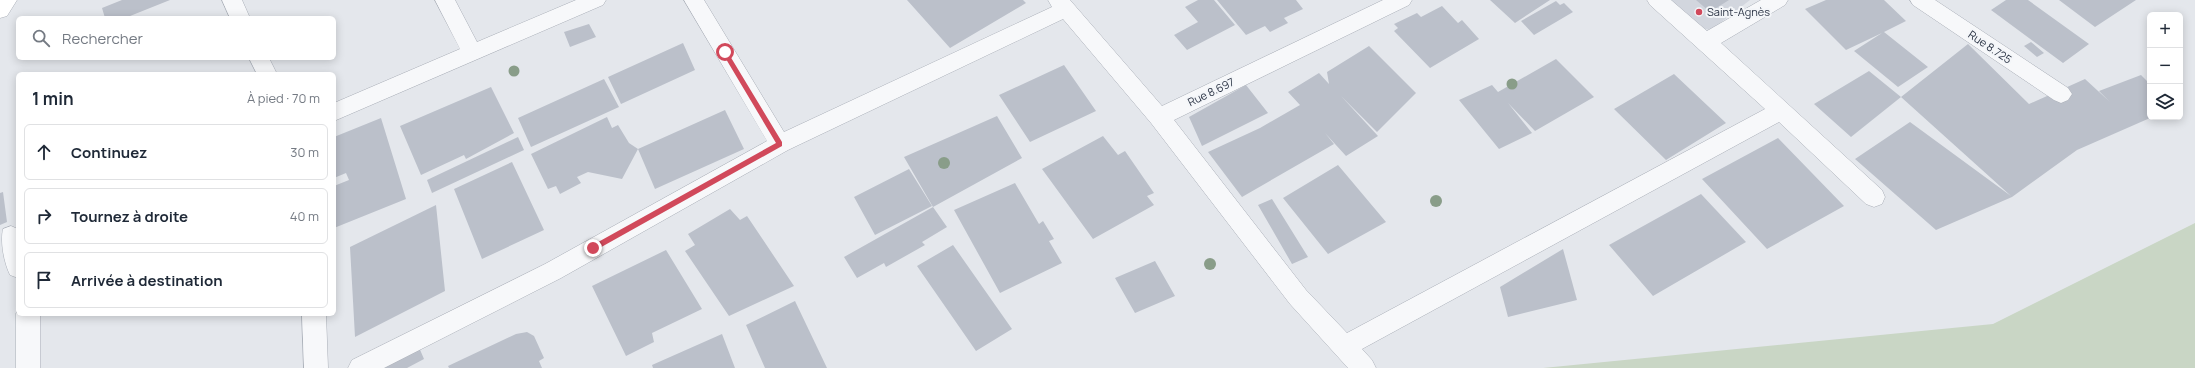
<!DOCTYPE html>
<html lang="fr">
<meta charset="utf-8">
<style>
body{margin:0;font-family:Manrope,sans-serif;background:#f2f2f3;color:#1f2937}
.controls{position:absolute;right:12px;top:12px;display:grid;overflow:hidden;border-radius:6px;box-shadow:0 2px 10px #0003}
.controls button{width:36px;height:36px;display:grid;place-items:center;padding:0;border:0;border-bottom:1px solid #e0e1e3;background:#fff;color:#1f2937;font:20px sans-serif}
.stop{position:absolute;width:12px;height:12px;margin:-9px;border:3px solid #d1495b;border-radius:50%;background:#fff}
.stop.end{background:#d1495b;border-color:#fff;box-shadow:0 1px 4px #0008}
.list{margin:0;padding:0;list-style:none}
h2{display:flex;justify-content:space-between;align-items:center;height:52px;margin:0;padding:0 16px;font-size:17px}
h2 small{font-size:13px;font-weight:400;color:#747a83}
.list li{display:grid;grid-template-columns:26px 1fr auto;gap:12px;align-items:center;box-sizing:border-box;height:56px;margin:0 8px 8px;padding:0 8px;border:1px solid #e0e1e3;border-radius:6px}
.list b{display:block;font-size:15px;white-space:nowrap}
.list em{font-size:13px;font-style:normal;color:#747a83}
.icon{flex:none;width:22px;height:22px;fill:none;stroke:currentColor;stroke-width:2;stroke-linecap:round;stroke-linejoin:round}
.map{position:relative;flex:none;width:2195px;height:368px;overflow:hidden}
.search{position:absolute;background:#fff;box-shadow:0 2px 10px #0003;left:16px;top:16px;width:320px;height:44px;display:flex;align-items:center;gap:10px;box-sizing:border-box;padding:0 14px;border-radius:6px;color:#747a83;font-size:15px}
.panel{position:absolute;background:#fff;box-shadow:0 2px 10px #0003;left:16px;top:72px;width:320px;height:244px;border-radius:6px}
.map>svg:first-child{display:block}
</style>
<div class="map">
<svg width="2195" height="368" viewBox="0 0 2195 368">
<rect width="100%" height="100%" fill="#e4e7ec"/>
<path fill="#d2d6de" d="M1650,0h100l-39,30 -34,-6z"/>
<path fill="#c9d6c5" d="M2195,223v145h-652l450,-44z"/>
<path fill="#bbc0ca" d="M122,0h48l-45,18h-20l-3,-10z
M907,0h116l3,3 -76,45z
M1198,0h16l21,25 -48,25 -13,-15 24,-13 -13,-15z
M1217,0h79l7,9 -19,9 4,5 -18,9 -5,-6 -19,9z
M1490,0h60l-35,23z
M1696,0h33l-19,12z
M1826,0h58l22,21 -22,11 44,35 -30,20 -44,-36 28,-18 -36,17 -41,-41z
M2006,0h22l61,44 -26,19 -72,-53z
M2059,0h77l-41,27z
M1556,1l4,4 4,-2 9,9 -39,23 -13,-14z
M1442,6l16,17 4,-3 17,19 -49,29 -36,-37 4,-3 -4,-4 23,-11 4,4z
M589,24l7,13 -26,10 -6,-15z
M2031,42l13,11 -7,4 -13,-11z
M683,43l12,27 -74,34 -13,-27z
M1968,44l61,60 56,-25 25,23 -11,-11 42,-16 9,9v34l-73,32 -65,47 -76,33 -81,-71 55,-37 101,74 -110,-99z
M1369,46l47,47 -39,39 -36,-36 37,40 -32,20 -21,-23 9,11 -92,53 -34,-45 52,-24 40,-23 -12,-13 31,-19 10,11 -2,-12z
M1556,59l38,38 -59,34 -27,-28 24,30 -33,16 -40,-49 33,-15 6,7z
M1064,65l32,46 -66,31 -31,-47z
M1869,71l32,26 -50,40 -37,-33z
M1674,74l52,49 -60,37 -52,-51z
M604,79l15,28 -88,40 -13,-29z
M1246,85l22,28 -66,33 -13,-29z
M491,87l23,46 -48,26 -2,-4 -43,20 -21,-49z
M725,110l19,39 -89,40 -17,-40z
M997,116l25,42 -89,49 -29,-50z
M607,117l5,11 6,-3 11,18 9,6 -16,30 -34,-7 -11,5 4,6 -21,11 -4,-8 -8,3 -17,-35z
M381,118l25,81 -72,29v-35l2,-1 -2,-6 15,-6 -3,-7 -12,5v-41z
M1103,136l15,19 7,-4 29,42 -7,3 7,9 -61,34 -51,-70z
M518,137l6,13 -92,43 -5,-13z
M1778,138l66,68 -77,43 -65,-70z
M512,162l32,68 -62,29 -28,-70z
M1338,165l48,57 -58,32 -45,-56z
M909,169l23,37 -57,29 -21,-38z
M1015,183l24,41 4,-3 11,18 -5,2 13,22 -62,30 -46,-83z
M3,192l4,30 -7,3v-32z
M1701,194l45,48 -93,54 -44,-51z
M1272,199l36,58 -16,7 -34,-59z
M436,205l9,86 -90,46 -5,-90z
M933,207l14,20 -25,15 3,3 -39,22 -2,-4 -27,15 -13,-21z
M730,209l10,11 7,-4 47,70 -65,30 -44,-65 10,-6 -7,-11z
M953,245l59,84 -36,22 -59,-85z
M1563,249l14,51 -69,17 -8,-30z
M666,250l36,59 -50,24 2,9 -28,14 -34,-70z
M1155,261l20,35 -40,17 -20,-35z
M795,301l32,67h-62l-19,-43z
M527,332l7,4 10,22 -5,3 3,7h-93l-1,-2 68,-32z
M722,334l13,34h-82l-1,-3z
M418,345l6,14 -17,9h-34z"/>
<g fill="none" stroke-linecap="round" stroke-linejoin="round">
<g stroke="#a9aeb7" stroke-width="1">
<path id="minor" d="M222,0h20l8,18h-20z
M435,0h20l22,42 99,-42h30l-3,5 -269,116v-18l126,-54z
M684,0h20l80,132 268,-125 -4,-7h22l92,106 221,-106h29l-3,5 -235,115 132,170 41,43 418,-224 -115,-104 -3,-5h24l36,31 54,-31h27l-3,5 -64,38 161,147 3,7 -3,7 -8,3 -8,-3 -87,-82 -417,227 10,11 4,8h-28l-58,-64 -139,-181 -88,-104 -275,131 -227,128 -177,90h-36l4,-8 193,-96 222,-123z
M1910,0h25l133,88 4,6 -4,6 -7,3 -7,-3 -141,-95z
M249,58h20l8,16h-20z
M11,226l7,3v49l-8,-3c-6,-12 -10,-33 -7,-46z
M18,310v4h22v54h-24v-54z
M302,314h24l2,54h-24z"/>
</g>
<g stroke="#a9aeb7" stroke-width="1">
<path id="secondary" d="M0,0h17l-10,16 -7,2z"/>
</g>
<use href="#minor" fill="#f7f8fa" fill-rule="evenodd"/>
<use href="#secondary" fill="#fff" fill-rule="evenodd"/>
</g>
<g fill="#899d89">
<circle cx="514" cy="71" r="5.5"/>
<circle cx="1512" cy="84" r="5.5"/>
<circle cx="944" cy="163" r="6"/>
<circle cx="1436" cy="201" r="6"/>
<circle cx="1210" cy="264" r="6"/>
</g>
<path fill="#d1495b" d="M723,51h4l55,91v4l-186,104h-5v-4l185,-103 -53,-89z"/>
<circle fill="#d1495b" stroke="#f4f6f9" stroke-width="1.5" cx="1699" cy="12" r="4"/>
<g text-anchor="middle" stroke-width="4" stroke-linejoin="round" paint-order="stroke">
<g font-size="11" fill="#2b3445" stroke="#f4f6f9" text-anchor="start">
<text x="1707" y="16">Saint-Agnès</text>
</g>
<g font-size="11" fill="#2b3445" stroke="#f4f6f9">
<text transform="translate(1990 47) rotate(34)" y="4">Rue 8.725</text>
<text transform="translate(1211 92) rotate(-26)" y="4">Rue 8.697</text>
</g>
</g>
</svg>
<div class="controls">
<button>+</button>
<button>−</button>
<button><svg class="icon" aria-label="layers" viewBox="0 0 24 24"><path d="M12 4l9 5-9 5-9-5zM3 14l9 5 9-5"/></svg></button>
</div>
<div class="stop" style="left:725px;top:52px"></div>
<div class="stop end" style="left:593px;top:248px"></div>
<div class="search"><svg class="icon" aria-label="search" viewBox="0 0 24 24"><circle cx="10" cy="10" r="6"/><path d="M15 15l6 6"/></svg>Rechercher</div>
<section class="panel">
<h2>1 min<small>À pied · 70 m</small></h2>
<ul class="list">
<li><svg class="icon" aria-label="ahead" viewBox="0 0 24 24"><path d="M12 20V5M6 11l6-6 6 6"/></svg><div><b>Continuez</b></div><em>30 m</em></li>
<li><svg class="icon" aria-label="right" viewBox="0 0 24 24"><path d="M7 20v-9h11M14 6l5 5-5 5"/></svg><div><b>Tournez à droite</b></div><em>40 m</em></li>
<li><svg class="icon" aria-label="arrive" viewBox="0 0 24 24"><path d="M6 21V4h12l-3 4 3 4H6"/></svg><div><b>Arrivée à destination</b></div></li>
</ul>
</section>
</div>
